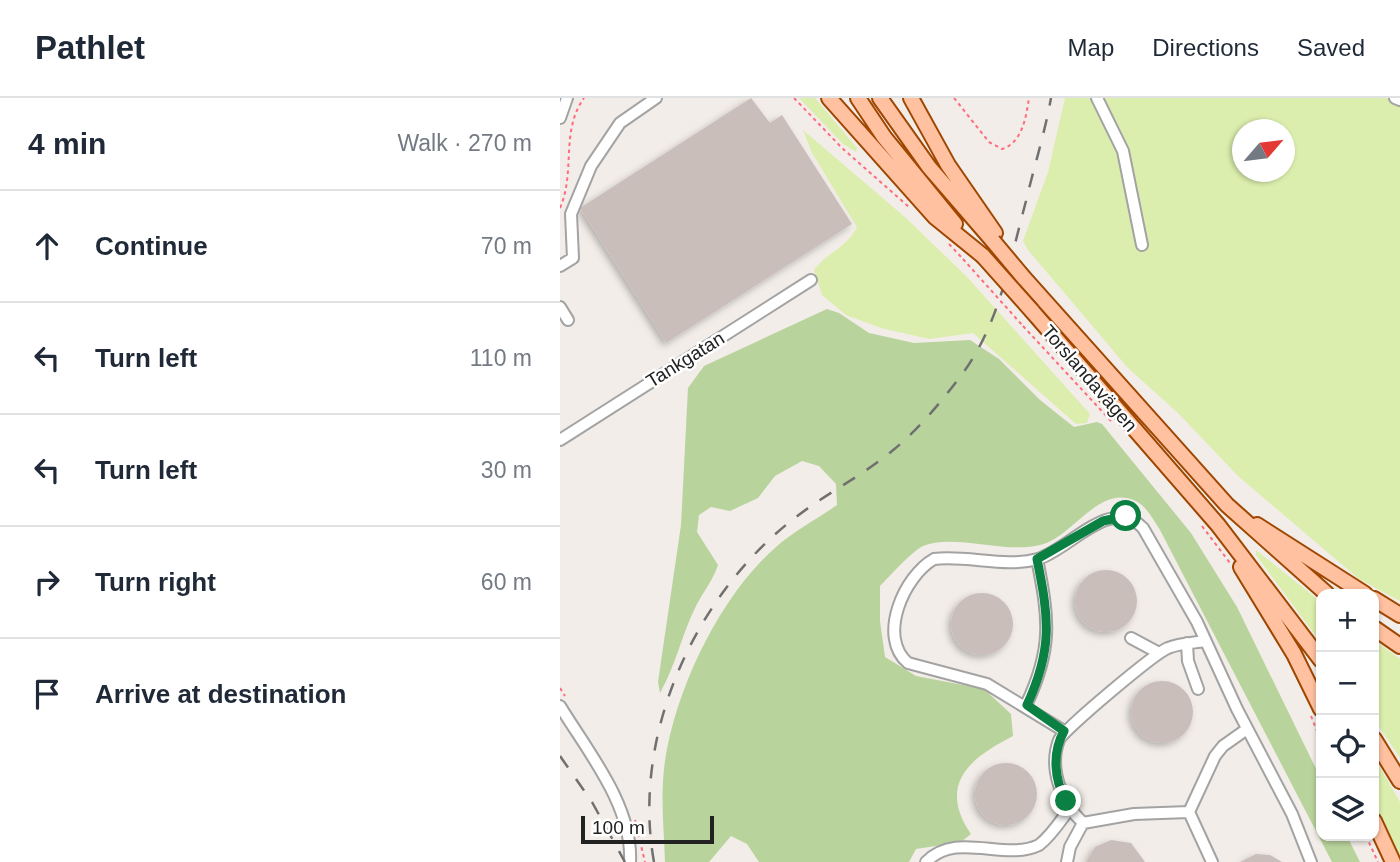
<!DOCTYPE html>
<meta charset="utf-8">
<style>
body{margin:0;font-family:Helvetica,sans-serif;background:#f6f6f7;color:#1f2937}
.controls{position:absolute;right:21px;bottom:21px;display:grid;overflow:hidden;border-radius:14px;box-shadow:0 2px 5px #0004}
.controls button{width:63px;height:63px;display:grid;place-items:center;padding:0;border:0;border-bottom:2px solid #e0e1e3;background:#fff;color:#1f2937;font:35px sans-serif}
.compass{position:absolute;left:672px;top:21px;width:63px;height:63px;border-radius:50%;background:#fff;box-shadow:0 2px 5px #0004;rotate:62deg}
.scale{position:absolute;left:21px;bottom:18px;width:133px;box-sizing:border-box;padding-left:7px;border:4px solid #222;border-top:0;font-size:19px;line-height:24px;white-space:nowrap;color:#222;-webkit-text-stroke:5px #fff;paint-order:stroke}
.stop{position:absolute;width:21px;height:21px;margin:-16px;border:5px solid #0b8043;border-radius:50%;background:#fff}
.stop.end{background:#0b8043;border-color:#fff;box-shadow:0 2px 7px #0008}
.list{margin:0;padding:0;list-style:none}
h2{display:flex;justify-content:space-between;align-items:center;height:91px;margin:0;padding:0 28px;font-size:30px}
h2 small{font-size:23px;font-weight:400;color:#747a83}
.list li{display:grid;grid-template-columns:46px 1fr auto;gap:21px;align-items:center;box-sizing:border-box;height:112px;padding:0 28px;border-top:2px solid #e0e1e3}
.list b{display:block;font-size:26px;white-space:nowrap}
.list em{font-size:23px;font-style:normal;color:#747a83}
.icon{flex:none;width:38px;height:38px;fill:none;stroke:currentColor;stroke-width:2;stroke-linecap:round;stroke-linejoin:round}
.map{position:relative;flex:none;width:840px;height:764px;overflow:hidden}
header{display:flex;align-items:center;gap:42px;box-sizing:border-box;height:98px;padding:0 35px;background:#fff;border-bottom:2px solid #e0e1e3}
header strong{font-size:33px}
nav{display:flex;gap:38px;margin-inline-start:auto;font-size:24px}
main{display:flex}
aside{flex:1;background:#fff}
.map>svg:first-child{display:block}
</style>
<header>
<strong>Pathlet</strong>
<nav><a>Map</a><a>Directions</a><a>Saved</a></nav>
</header>
<main>
<aside>
<h2>4 min<small>Walk · 270 m</small></h2>
<ul class="list">
<li><svg class="icon" aria-label="ahead" viewBox="0 0 24 24"><path d="M12 20V5M6 11l6-6 6 6"/></svg><div><b>Continue</b></div><em>70 m</em></li>
<li><svg class="icon" aria-label="left" viewBox="0 0 24 24"><path d="M17 20v-9H6M10 6l-5 5 5 5"/></svg><div><b>Turn left</b></div><em>110 m</em></li>
<li><svg class="icon" aria-label="left" viewBox="0 0 24 24"><path d="M17 20v-9H6M10 6l-5 5 5 5"/></svg><div><b>Turn left</b></div><em>30 m</em></li>
<li><svg class="icon" aria-label="right" viewBox="0 0 24 24"><path d="M7 20v-9h11M14 6l5 5-5 5"/></svg><div><b>Turn right</b></div><em>60 m</em></li>
<li><svg class="icon" aria-label="arrive" viewBox="0 0 24 24"><path d="M6 21V4h12l-3 4 3 4H6"/></svg><div><b>Arrive at destination</b></div></li>
</ul>
</aside>
<div class="map">
<svg width="840" height="764" viewBox="0 0 840 764">
<defs>
<filter id="shadow"><feDropShadow dx="-3" dy="3" stdDeviation="3.5" flood-color="#0004"/></filter>
</defs>
<rect width="100%" height="100%" fill="#f2ede8"/>
<path fill="#dbeead" fill-rule="evenodd" d="M239,0h16l42,50 -1,4 -13,-8z
M505,0h335v503l-41,-22 -121,-103 -60,-63 -50,-45 -100,-118 -5,-9 25,-69zM682,32h42v42h-42z
M243,32l103,88 61,59 123,137 -3,9 -11,1 -103,-91 -44,6 -48,-11 -35,-13 -24,-20 -8,-25c15,-20 30,-19 43,-43l-45,-74z
M696,452l65,52v41l-65,-88z
M814,542l26,19v99l-26,-39z
M814,659l26,45v60l-26,-54z"/>
<path fill="#b8d39b" d="M267,211l12,4 30,20 45,10 56,-3 29,19 41,41 34,27 23,-5 5,2 89,109 46,74 84,172v57h26l13,26h-28l-172,-332c-9,-14 -16,-29 -33,-32 -33,-6 -56,40 -87,47 -35,9 -87,-12 -117,1 -12,6 -33,30 -43,40v35l5,36 31,19 68,13 27,25 2,22c-43,22 -76,48 -42,98l-10,8 -45,7 -7,13h-150l-12,-18 -16,-8 -22,26h-44c-1,-34 -5,-67 0,-101 11,-73 55,-165 111,-214 18,-16 41,-28 61,-42l-1,-21 -17,-18 -17,-5 -27,15 -17,22 -28,13 -19,-4 -12,8 -2,17 21,33c-5,15 -14,26 -21,39 -15,29 -21,61 -37,89l-2,-11 23,-157 7,-137 16,-22z"/>
<path fill="#cabebb" filter="url(#shadow)" d="M191,0l19,25 12,-8 70,109 -186,119 -86,-135z
M515 503a31 31 0 1 1 62 0a31 31 0 1 1-62 0Z
M391 526a31 31 0 1 1 62 0a31 31 0 1 1-62 0Z
M571 614a31 31 0 1 1 62 0a31 31 0 1 1-62 0Z
M415 696a31 31 0 1 1 62 0a31 31 0 1 1-62 0Z
M551,742l20,3 14,19h-59l9,-15z
M696,756l14,1 12,7h-42z"/>
<g fill="none" stroke-linecap="round" stroke-linejoin="round">
<g stroke="#a3a3a3" stroke-width="14">
<path id="minor" d="M537,0l26,53 19,94
M835,0l5,2
M0,20l7,-20
M0,168l13,-8 -2,-44 20,-48 29,-43 36,-25
M0,209l8,13
M0,342l251,-160
M571,540l28,15
M645,543c-12,2 -25,2 -37,7 -13,5 -105,82 -109,92 -11,29 3,63 24,83l51,-9 55,-2 26,-56 8,-10 24,-17
M627,545l1,18 10,28
M466,607c27,-56 23,-87 11,-146
M0,608c28,46 73,100 70,156
M504,633l-77,-47 -79,-21c-31,-26 -4,-87 26,-104 34,-4 71,9 104,0 32,-10 73,-64 105,-31l54,94 40,87 55,105 19,48
M629,714l23,50
M366,764c31,-32 78,0 113,-17 13,-10 22,-25 31,-37
M507,764l3,-15 13,-24"/>
</g>
<g stroke="#9f4700" stroke-width="18">
<path id="major" d="M269,0l106,119 48,39
M298,0l26,39 71,87
M320,0l49,69 64,74
M351,0l37,67 47,68
M464,180l203,227 100,89
M472,213l186,214 103,135
M697,427l108,69
M681,469l53,87 27,55
M814,501l26,16
M814,530l26,18
M814,641l26,42
M814,723l19,41"/>
</g>
<path stroke="#ff6c7e" stroke-width="2" stroke-dasharray="3.5 3.5" stroke-linecap="butt" d="M234,0l48,50 67,59
M394,0l35,44 13,7c20,-6 24,-31 27,-51
M0,110c16,-37 0,-76 24,-110
M389,146l14,15
M463,228l88,95
M642,428l28,37
M0,590l5,8
M751,618l10,25
M75,722l10,42
M806,738l12,26"/>
<use href="#minor" stroke="#fff" stroke-width="10"/>
<use href="#major" stroke="#ffc1a0" stroke-width="14"/>
<path stroke="#707070" stroke-width="2.5" stroke-dasharray="14 14" stroke-linecap="butt" d="M0,658l32,46 33,60
M94,764c-23,-127 41,-268 142,-345 31,-24 66,-41 96,-66 27,-22 50,-50 71,-78 37,-51 47,-113 63,-172 8,-34 19,-69 25,-103"/>
<g stroke="#9f4700" stroke-width="18" stroke-linecap="butt">
<path id="major-bridge" d="M433,143l31,37
M423,158l49,55"/>
</g>
<path stroke="#ff6c7e" stroke-width="2" stroke-dasharray="3.5 3.5" stroke-linecap="butt" d="M403,161l60,67"/>
<use href="#major-bridge" stroke="#ffc1a0" stroke-width="14"/>
</g>
<g fill="none" stroke-linecap="round" stroke-linejoin="round">
<path stroke="#0b8043" stroke-width="9" d="M506,703c-12,-22 -14,-48 -2,-70l-37,-26c26,-56 22,-87 10,-146l66,-38 23,-5"/>
</g>
<g text-anchor="middle" stroke-width="5" stroke-linejoin="round" paint-order="stroke">
<g font-size="19" fill="#222" stroke="#fff">
<text transform="translate(125 261) rotate(-32)" y="7">Tankgatan</text>
<text transform="translate(530 280) rotate(49)" y="7">Torslandavägen</text>
</g>
</g>
</svg>
<div class="controls">
<button>+</button>
<button>−</button>
<button><svg class="icon" aria-label="locate" viewBox="0 0 24 24"><circle cx="12" cy="12" r="6"/><path d="M12 2v4M12 18v4M2 12h4M18 12h4"/></svg></button>
<button><svg class="icon" aria-label="layers" viewBox="0 0 24 24"><path d="M12 4l9 5-9 5-9-5zM3 14l9 5 9-5"/></svg></button>
</div>
<svg class="compass" viewBox="-18 -18 36 36"><path d="M0-13l5 13h-10z" fill="#e53935"/><path d="M0 13l5-13h-10z" fill="#747a83"/></svg>
<div class="scale">100 m</div>
<div class="stop" style="left:566px;top:418px"></div>
<div class="stop end" style="left:506px;top:703px"></div>
</div>
</main>
